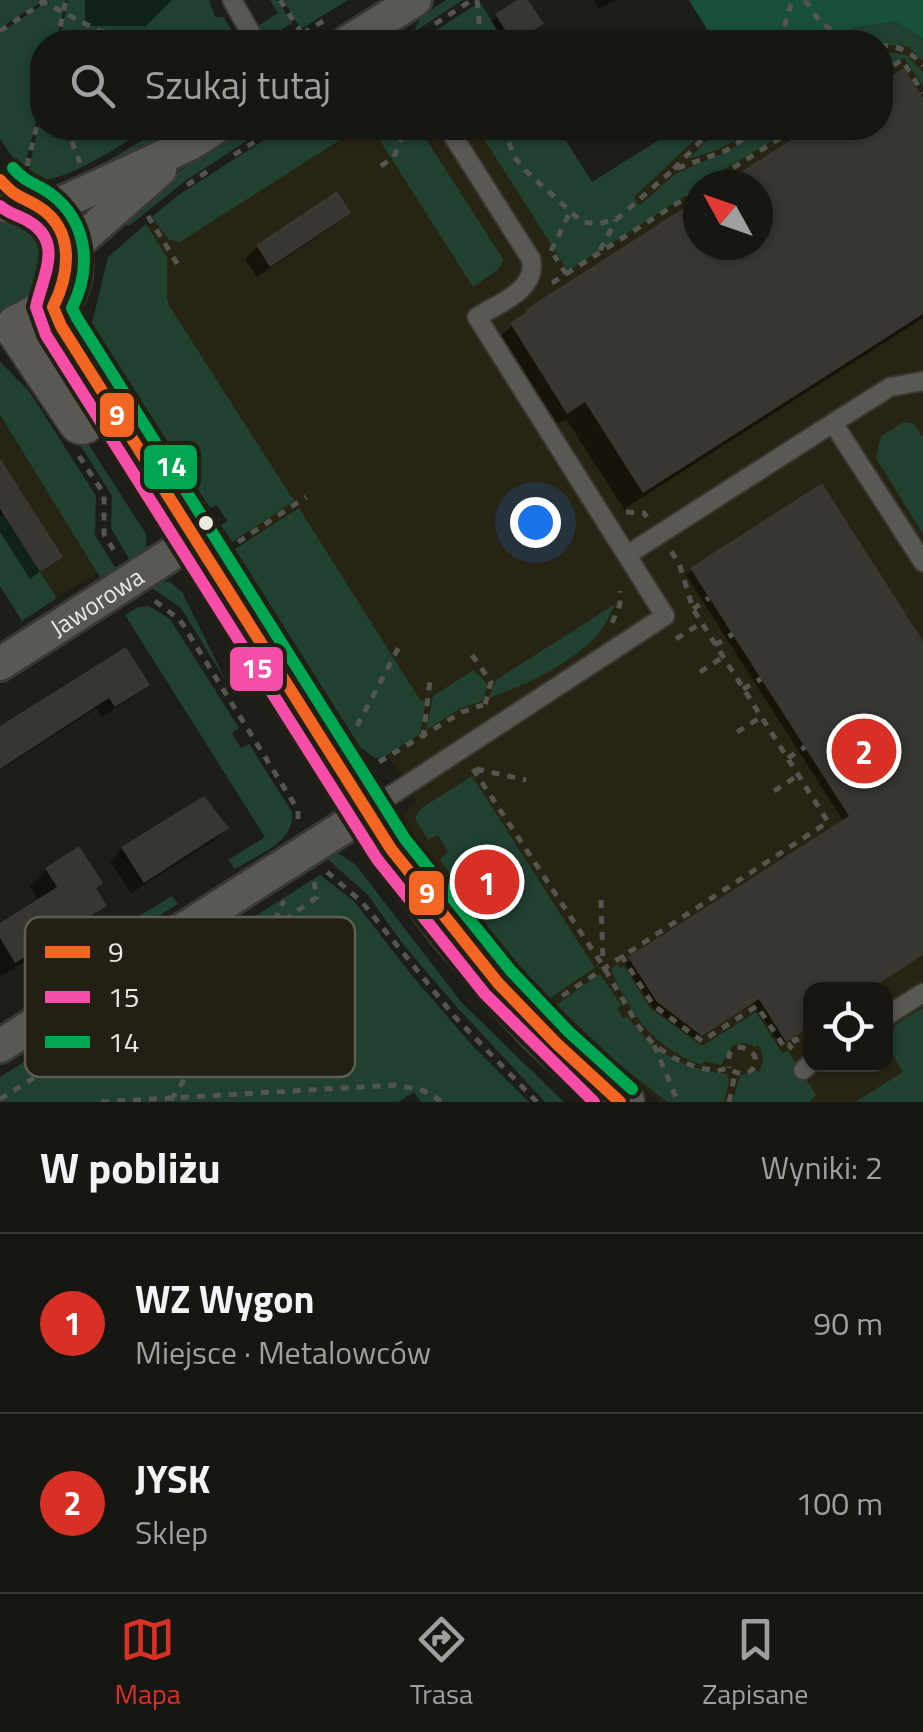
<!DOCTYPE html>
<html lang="pl">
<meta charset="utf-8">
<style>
body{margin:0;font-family:"Titillium Web",sans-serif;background:#232320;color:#f1f3f6}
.controls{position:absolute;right:30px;bottom:30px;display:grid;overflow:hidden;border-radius:20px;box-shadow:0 2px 8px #0004}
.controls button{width:90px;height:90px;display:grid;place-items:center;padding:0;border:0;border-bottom:2px solid #353532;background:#161612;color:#f1f3f6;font:50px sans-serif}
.compass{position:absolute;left:683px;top:170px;width:90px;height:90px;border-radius:50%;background:#161612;box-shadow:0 2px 8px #0004;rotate:310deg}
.you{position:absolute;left:535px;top:522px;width:35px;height:35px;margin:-25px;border:8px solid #fff;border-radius:50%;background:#1a73e8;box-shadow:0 0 0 15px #1a73e833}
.badge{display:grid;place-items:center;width:65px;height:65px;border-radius:50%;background:#d93025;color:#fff;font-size:32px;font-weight:700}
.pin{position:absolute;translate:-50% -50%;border:5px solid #fff;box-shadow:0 2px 10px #0006}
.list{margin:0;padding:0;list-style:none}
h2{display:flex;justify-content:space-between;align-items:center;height:130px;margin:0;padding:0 40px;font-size:42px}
h2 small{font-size:32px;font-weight:400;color:#9e9f9f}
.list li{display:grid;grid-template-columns:65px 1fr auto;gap:30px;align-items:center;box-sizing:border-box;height:180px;padding:0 40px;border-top:2px solid #353532}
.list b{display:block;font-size:38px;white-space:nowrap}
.list p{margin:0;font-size:32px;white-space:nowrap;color:#9e9f9f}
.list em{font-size:32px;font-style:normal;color:#9e9f9f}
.icon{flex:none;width:55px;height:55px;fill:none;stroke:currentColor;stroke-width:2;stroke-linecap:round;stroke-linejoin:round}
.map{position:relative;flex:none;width:923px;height:1102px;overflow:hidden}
.search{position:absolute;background:#161612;box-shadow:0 2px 8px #0004;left:30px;right:30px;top:30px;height:110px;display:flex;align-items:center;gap:25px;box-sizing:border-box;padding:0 35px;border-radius:40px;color:#9e9f9f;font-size:38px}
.sheet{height:490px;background:#161612}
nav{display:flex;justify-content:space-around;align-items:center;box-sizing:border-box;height:140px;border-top:2px solid #353532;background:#161612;font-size:28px;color:#9e9f9f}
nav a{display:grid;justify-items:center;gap:5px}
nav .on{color:#d93025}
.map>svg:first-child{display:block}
</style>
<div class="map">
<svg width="923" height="1102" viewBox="0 0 923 1102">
<rect width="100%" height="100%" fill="#1e1e18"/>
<path fill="#282414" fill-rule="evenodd" d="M877,0l46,12v1090h-263l-59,-47 -119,-121 -83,-114 17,-20 -315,-499 11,-44 91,-72 84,-57h271l34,54 86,-54h202v-86h-69zM698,185h60v60h-60zM810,989h76v75h-76z
M0,417l99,155 -42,26 -57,-90z"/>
<path fill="#204030" d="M0,0h44l-44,28z
M49,0h17l-10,42h-14v55l-17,68 -6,2 -19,-28v-106z
M68,0h141l6,17h8l17,25h-181z
M270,0h7l15,23 -26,16 -8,-13 20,-13z
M283,0h65l-47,29z
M446,0h17l-49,32 7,-15z
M480,2l25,40h-82l-2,-2z
M896,22l27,17v22l-16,-15 -78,-4 26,-15z
M881,51l26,4 16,17v14l-19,-28 -23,15z
M42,111v17h106c-21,14 -75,48 -99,51 -10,1 -15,-3 -20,-10z
M162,128h26l-98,44z
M247,128h20l-82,53 -56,45 -12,-4 61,-50z
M283,128h76l-179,114 -11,-2 -17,-23 25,-21z
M372,128h47l84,131 -4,10 -26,18z
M477,128h81l34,54 86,-54h29l-73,69 5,9 36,-32 53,-23 35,-23h31l-96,57v3l-130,83z
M720,128h36l-38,22 -30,9z
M0,217h8l38,27 -2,47 -41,23 -3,-1z
M146,224l21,33v41l3,9 124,194 -62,41 -11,-17 6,-4 -10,-16 -7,3 -118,-185 16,-66z
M0,362l29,29 67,105 -1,39 23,37 -15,10 -103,-167z
M46,378l100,156v14l-14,16 -21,-36 1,-32 -69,-111z
M904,422l10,2 9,13v97l-47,-76 5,-22z
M299,508l121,192 6,1 -6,33 -38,24h-7l-15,-11 -125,-198z
M3,514l54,84 -35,23 -22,-35v-70z
M160,581l10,1 12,10 45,91 -46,-75 -32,-22z
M615,604c-5,10 -9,20 -16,29 -24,29 -75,53 -110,65l7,-18z
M149,606l21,13 69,109 -7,5 9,15 8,-4 43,68c4,30 -35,43 -57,57l-7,-9 37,-23 -140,-222 13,-8z
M474,670l14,15 -6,16 -21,7 -35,22 7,-34z
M472,776l123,192 -48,32 -53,-57 -54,-84 8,-7 -10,-17 -10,5 -13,-22 5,-9z
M339,854l16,10 107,139 102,99h-19l-90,-97 -53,-62 -34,-48 -44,-39z
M320,875l34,26 60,77 58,67 57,57h-108l-7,-10 -16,10h-398v-25z
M172,896l6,8 -37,22 -5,-8z
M617,964l3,4 4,-2 26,42 52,38 54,-34 26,41 6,-2 28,44 -6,7h-78l8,-26 15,-6 4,2c5,-11 6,-17 -1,-27l-4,2 -9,-4 -13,3 -11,19 -17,-4 -2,4c-47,-16 -73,-51 -91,-96z
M600,974l21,31 -4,3 6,10 5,-1c25,35 55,52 99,57l2,7 -5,21h-56l-47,-36 -65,-61z
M923,1008v94h-68l48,-30 -17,-28c3,-19 21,-27 37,-36z"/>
<path fill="#185039" d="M689,0h234v39l-27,-17 -41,5 -26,15h-114z"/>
<path fill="#0007" d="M85,0h87l-26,26h-61z
M522,0h3l16,24 -27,18h-9l-14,-21z
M594,0h20l-14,9z
M923,102v216l-299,191 -58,-90 -18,11 -55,-87 34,-31 171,-110v43h60v-60h-33l90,-57h65z
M336,195l12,17 -12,12 -79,53 -12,-18 12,-12z
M0,463l60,94 -30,22 -30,-47z
M692,570l231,75v309l-113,35v37l-30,19 -27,-42 -58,36 -43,-32 -27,-43 219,-142 -158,-247z
M146,685l-12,11 -32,21 -5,-9 -97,62v-40z
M203,799l23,29 -12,12 -83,53 -21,-32 12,-12z
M47,869l46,20 11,16 -16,17 -88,55v-51l39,-25 -9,-15z
M460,875l47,21 -28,19 -24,-35z"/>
<path fill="#373631" d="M517,0h11l16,24 -31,18 -18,-28z
M904,68l19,30v216l-280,179 -58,-91 -18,12 -57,-91 17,-11 -2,-2 173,-111v46h60v-60h-38l90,-57h70v-45z
M337,191l14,22 -81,54 -14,-22z
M0,458l63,99 -23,15 -40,-63z
M822,483l101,158v314l-54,35h-59v37l-24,15 -27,-43 -57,37 -45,-34 -29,-45 221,-141 -159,-248z
M126,647l24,38 -35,22 -6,-9 -109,71v-43z
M204,796l25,32 -85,55 -23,-36z
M79,846l24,37 -7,5 11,18 -92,57 -15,-25v-15l57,-36 -12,-19z
M489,852l26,39 -30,21 -26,-39z"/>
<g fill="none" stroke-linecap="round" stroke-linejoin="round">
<g stroke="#393934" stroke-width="22">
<path id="lane" d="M232,0l24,42
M833,423l57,-36 33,-6
M627,555l206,-132 90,139
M370,809l295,-193 -188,-299c22,-14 61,-27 54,-58l-83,-131
M886,1016l37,-23
M803,1070l7,-6"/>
</g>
<g stroke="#393934" stroke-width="38">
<g id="street">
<path d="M348,42l67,-42"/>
<path d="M44,211l146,-67 25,-16"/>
<path d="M68,251l92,-81"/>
<path id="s1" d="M0,664l195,-125"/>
<path d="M0,1046l344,-219"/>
</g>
</g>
<g stroke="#393934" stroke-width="52">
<path id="secondary" d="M0,197c73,4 96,96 28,127
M53,307l22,42 316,500 61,81 53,61 37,40 78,71
M20,328l62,92"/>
</g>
<path stroke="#555550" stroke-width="5" stroke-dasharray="8 8" stroke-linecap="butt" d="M40,0l59,31 64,11
M280,0l22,34
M477,0l4,42
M805,0l15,22 29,20
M435,24l37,-24
M0,31l47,-31
M57,42l9,-42
M289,42l39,-24
M780,42l12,-42
M880,46c17,-2 33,7 43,20
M880,74l22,-14 21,33
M63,128l8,11 9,24
M502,128l14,31 9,11 57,52 16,2 20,-6 55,-48 52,-19 35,-23
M234,155l42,-27
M27,166l15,-61
M381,166l13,-9 11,-29
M674,169l39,-41
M187,185l21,-14
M706,185l90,-57
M148,216l30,49
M600,250l16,-30
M551,251l20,-41
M566,274l132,-84
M552,283l14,-9 -12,-19
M79,456l25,38v40l12,20
M626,512l18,1 3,4
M238,542l68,-45
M155,601l25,19 118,190v14
M693,609l16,-11
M612,623l8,-19v-13
M676,639l25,-16
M715,645l18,-11
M472,655l19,27 -6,23
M700,672l23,-15
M743,689l18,-10
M357,726l44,-83
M737,732l24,-15
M423,738l7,-57
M788,758l17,-11
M379,762l83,-50 21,-7
M473,769l130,197 36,61 15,18 20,13 22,9 20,4 13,-3c25,20 41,-20 8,-21l-8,7v14
M476,769l50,11
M774,791l25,-16
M327,872l35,30 92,114 83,86
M601,900l2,63
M621,955l32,50 49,36 55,-35 28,42 4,-3 3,4
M874,986l1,3
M562,996l266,-174 -135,-213 -14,-46 -9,-13
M793,1038l2,3 15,-10
M654,1045l24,57
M190,1068l13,-54 3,-63
M0,1099l256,-159 61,-43 -3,-15
M171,1100l64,-98 49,-101
M101,1102l295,-17 26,5 21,12
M729,1102l6,-28"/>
<use href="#lane" stroke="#595853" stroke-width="18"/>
<use href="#street" stroke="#595853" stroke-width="32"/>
<use href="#secondary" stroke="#595853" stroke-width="48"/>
<g stroke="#222014" stroke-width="20">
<path id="bus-1" d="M0,180c18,20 20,15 39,27 36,23 31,66 14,100l8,19 330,523 107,134 59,61 63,58"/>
</g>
<g stroke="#222014" stroke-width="20">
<path id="bus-2" d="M0,206c9,8 18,9 28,15 37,21 14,57 8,86l10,28 331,524 108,135 109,108"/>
</g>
<g stroke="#222014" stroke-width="20">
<path id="bus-3" d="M13,168c13,15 23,15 38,26 37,28 41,74 21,114l5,10 328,521 106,132 58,61 63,57"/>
</g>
<use href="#bus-1" stroke="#f26522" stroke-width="12"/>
<use href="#bus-2" stroke="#f54da8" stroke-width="12"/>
<use href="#bus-3" stroke="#00a651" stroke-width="12"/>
</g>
<circle fill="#ebeae2" stroke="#222014" stroke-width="4" cx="206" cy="523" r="9"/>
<g text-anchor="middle" stroke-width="8" stroke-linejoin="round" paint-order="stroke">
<g font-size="25" fill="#ebeae2" stroke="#222014">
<text dy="9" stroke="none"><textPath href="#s1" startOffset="115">Jaworowa</textPath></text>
</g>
</g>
<rect x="25" y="917" width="330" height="160" rx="15" fill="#222014" stroke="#5e5d52" stroke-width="2.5"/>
<rect x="45" y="946" width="45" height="12" fill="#f26522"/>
<rect x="45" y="991" width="45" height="12" fill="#f54da8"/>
<rect x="45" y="1036" width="45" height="12" fill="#00a651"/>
<g font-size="28" fill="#ebeae2">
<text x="108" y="962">9</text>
<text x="108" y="1007">15</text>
<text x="108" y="1052">14</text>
</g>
<g stroke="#222014" stroke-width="4">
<rect x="98" y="391" width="38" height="48" rx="10" fill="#f26522"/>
<rect x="142" y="443" width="57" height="48" rx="10" fill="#00a651"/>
<rect x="228" y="645" width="57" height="48" rx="10" fill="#f54da8"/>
<rect x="407" y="869" width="39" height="48" rx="10" fill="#f26522"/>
</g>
<g font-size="28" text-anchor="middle" font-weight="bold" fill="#fff">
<text x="117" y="425">9</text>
<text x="171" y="476">14</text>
<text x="257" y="678">15</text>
<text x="427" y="903">9</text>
</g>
</svg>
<div class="controls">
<button><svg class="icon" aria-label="locate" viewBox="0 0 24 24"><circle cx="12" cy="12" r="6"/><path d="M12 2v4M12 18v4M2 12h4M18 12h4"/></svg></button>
</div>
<svg class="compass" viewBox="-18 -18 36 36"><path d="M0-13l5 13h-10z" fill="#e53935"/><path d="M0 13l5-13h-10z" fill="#9e9f9f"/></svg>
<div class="you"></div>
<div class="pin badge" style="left:487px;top:882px">1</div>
<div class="pin badge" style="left:864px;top:751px">2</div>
<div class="search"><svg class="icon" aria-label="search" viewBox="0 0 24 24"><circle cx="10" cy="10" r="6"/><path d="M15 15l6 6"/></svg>Szukaj tutaj</div>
</div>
<section class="sheet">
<h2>W pobliżu<small>Wyniki: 2</small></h2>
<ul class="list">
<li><span class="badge">1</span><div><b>WZ Wygon</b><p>Miejsce · Metalowców</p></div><em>90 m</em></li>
<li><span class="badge">2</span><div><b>JYSK</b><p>Sklep</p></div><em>100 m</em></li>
</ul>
</section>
<nav>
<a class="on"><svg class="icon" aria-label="map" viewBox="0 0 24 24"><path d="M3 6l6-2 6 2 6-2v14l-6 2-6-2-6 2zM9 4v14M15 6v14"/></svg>Mapa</a>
<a><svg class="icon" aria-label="directions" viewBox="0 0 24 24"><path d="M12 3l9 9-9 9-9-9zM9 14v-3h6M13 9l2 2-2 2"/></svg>Trasa</a>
<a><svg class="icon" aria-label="saved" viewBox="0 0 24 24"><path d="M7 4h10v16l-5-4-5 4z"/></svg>Zapisane</a>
</nav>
